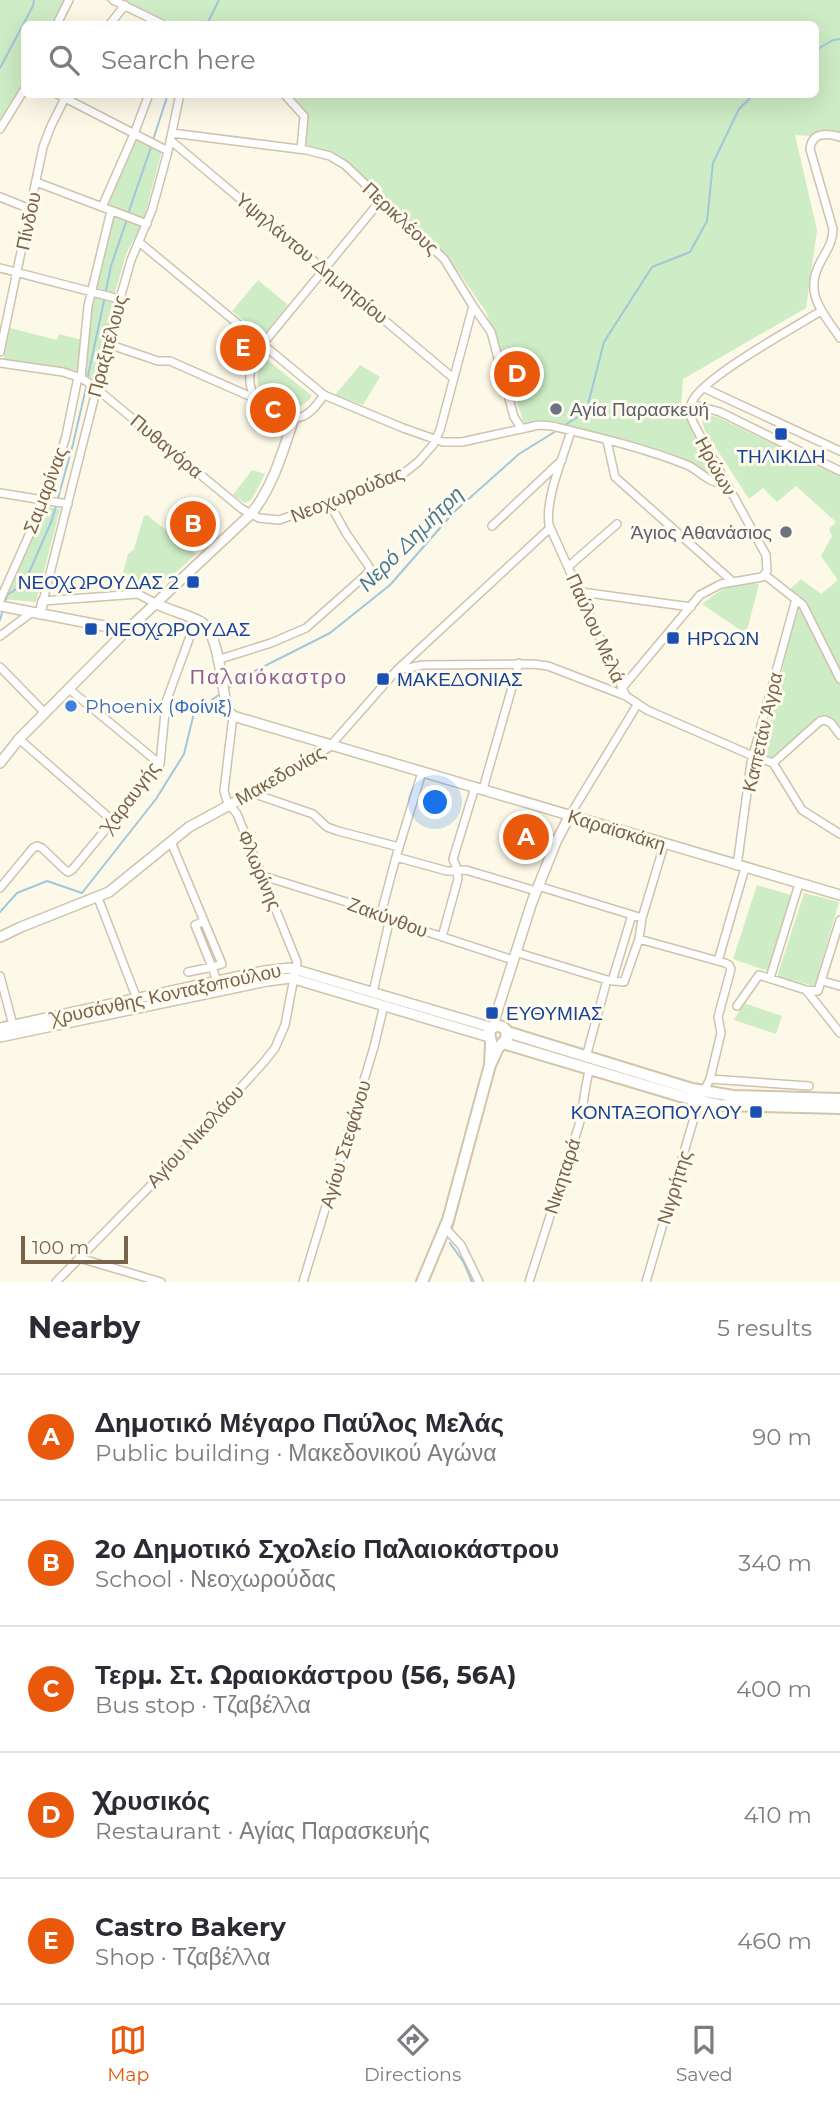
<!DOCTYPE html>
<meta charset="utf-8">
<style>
body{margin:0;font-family:Montserrat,sans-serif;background:#f2f2f3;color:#2b2b33}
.scale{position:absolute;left:21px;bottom:18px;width:107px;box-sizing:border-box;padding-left:7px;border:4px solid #79634a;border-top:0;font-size:19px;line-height:24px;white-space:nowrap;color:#79634a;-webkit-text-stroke:5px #fffcef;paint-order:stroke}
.you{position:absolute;left:436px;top:803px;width:24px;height:24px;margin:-18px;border:5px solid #fff;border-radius:50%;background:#1a73e8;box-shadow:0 0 0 10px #1a73e833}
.badge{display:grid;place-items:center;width:46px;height:46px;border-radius:50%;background:#ea580c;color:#fff;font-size:23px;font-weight:700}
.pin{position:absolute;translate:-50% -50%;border:4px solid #fff;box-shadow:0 2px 7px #0006}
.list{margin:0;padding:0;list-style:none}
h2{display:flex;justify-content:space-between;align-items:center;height:91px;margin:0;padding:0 28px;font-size:30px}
h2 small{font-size:23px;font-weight:400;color:#7c7c81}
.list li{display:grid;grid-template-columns:46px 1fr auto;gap:21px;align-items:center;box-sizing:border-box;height:126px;padding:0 28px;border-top:2px solid #e1e1e2}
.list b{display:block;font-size:26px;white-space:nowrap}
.list p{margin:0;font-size:23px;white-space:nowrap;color:#7c7c81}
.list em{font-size:23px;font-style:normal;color:#7c7c81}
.icon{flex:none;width:38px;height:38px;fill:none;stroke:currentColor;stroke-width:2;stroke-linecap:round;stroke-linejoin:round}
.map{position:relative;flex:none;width:840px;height:1282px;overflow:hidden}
.search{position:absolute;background:#fff;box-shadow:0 7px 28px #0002;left:21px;right:21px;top:21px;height:77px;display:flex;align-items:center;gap:18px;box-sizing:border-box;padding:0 24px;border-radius:10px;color:#7c7c81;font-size:26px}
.sheet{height:721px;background:#fff}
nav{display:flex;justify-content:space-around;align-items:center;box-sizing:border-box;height:98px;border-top:2px solid #e1e1e2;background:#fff;font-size:19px;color:#7c7c81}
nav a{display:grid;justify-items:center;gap:4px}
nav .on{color:#ea580c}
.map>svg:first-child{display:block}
</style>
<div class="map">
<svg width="840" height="1282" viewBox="0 0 840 1282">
<rect width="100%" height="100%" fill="#fdf9e8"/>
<path fill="#ceecc5" d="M0,0h74l-13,24h-37v58l-24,39z
M104,0h736v138l-45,-3 22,95 -11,78 -123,71 -2,27 37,74 -32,-19 -146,-40 -16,2 -38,-111 -30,-44 -119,-113 -39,-12 4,-26 -24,-22 538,-1v-70h-662z
M134,138l25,11 2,5 -17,65 -38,-14z
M113,214l28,12 -15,28 -11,39 -21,-5z
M258,280l30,25 -25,31 -31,-25z
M92,296l22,5 -21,81 -9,-5z
M10,328l47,12 2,-6 23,6 -3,31 -34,-6 -42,-5z
M265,358l47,38c-25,33 -73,-3 -47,-38z
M360,365l20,12 -17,28 -28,-10z
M715,416l125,60v254l-9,-11 -52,41 -16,-6 34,-149 -9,-14 13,-12 20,15 17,-14 -17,-24 11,-20 -3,-7 7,-7 -40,-36 -19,16 -14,-14 -14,11 -44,-68 -3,-10 5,-4z
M252,470l13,4 -14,26 -6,3 -12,-8z
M44,506l16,3 -24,93 -33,-3z
M147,515l49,39 -22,20 -14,9 -39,-3 7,-26 6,-5 10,-33z
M753,583l6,1 -13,50 -44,-30c20,-15 26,-20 51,-21z
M757,885l34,10 -23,76 -35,-12z
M804,893l35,9 -24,84 -38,-9z
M744,1003l38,13 -6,18 -42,-14z"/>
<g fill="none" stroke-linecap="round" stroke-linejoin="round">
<path stroke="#a0c7db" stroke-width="2" d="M201,24l7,-2 11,-22
M816,50l17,-10 7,-1
M0,68l33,-62 1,-6
M153,140l15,-46
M129,211l22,-64
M106,290l5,-24 15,-44
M88,376l16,-75
M563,426l23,-14 18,-70 48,-75 38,-15 17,-31 6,-58 26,-54 15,-15
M58,498l15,-54 13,-56
M6,600l1,-5 17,-11 28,-64 4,-14
M0,620l2,-7
M227,689l18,-13 85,-43 60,-48 64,-73 65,-58 37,-23
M0,912l17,-19 30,-12 35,12 74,-94 28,-45 10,-41 26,-19
M452,1228l9,-34
M450,1243l14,20 8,19"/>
<g stroke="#d0c2ac" stroke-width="10">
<path id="minor" d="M113,0l49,24
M57,24l12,-24
M110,24l15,-19
M57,94l111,57
M284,94l20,22 -3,33
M0,129l24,-39
M840,137c-14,-4 -28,-5 -30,12l23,80c0,13 -6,21 -12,32 -18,32 1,50 19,77
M170,140l282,237
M36,182l111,42
M0,197l30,12
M102,207l32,-73 15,-40
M139,242l185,153 79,33 40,14h19l77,-17 13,1c45,11 92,22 135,39 13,5 23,21 38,17
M0,268l119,31
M473,306l18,26 23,85 8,12
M108,344l50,17h12l86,38
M0,352l43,-205 8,-21 16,-32
M0,363l63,9 18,6 11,7 150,124 17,9 20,2 103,-36 21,-10 15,-12 15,-17 7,-15 33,-124 -29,-47 -99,-94 -15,-9 -24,-6 -134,-17
M81,378l7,-72 23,-95
M704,388l136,63
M324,395c-6,8 -13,19 -23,22 -9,3 -19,-1 -27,-5 -34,-16 -28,-46 -8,-72l115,-140
M691,404l29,8 120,59
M571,431c-8,27 -26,67 -22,94l77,171 21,14 106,46 20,7 29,47 38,24
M607,441l8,36 118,105
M0,493l68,11
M492,526l70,-66
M569,566l48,-42
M765,575l38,30 37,74
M581,592l110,15
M0,600l51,-114 15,-50 12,-59
M155,603l-17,-9 -95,7 71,-281 17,-60 21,-50 16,-59 12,-57
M0,636l31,-23
M217,660l54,-17 35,-15 61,-54 3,-5 -2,-4 -22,-32 -16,-29
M0,667l45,46
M398,670l25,-5 110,-1 15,2 78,30
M622,688l78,-93 21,-11 41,-7 5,-6 -1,-16 -70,-127c-5,-9 -8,-16 -4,-26 10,-24 103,-75 129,-91
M69,689l91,75
M19,739l94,82
M331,745l66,-75 153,-142
M773,763l47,-42 5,-1 6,3 9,12
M483,789l36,-126
M252,793l61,21 14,13 11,4 61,16
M570,815l67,-110
M171,842l51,122 -10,3 -17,-42 9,-4
M396,857l51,14 19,-1 70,21
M737,866l14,-103 45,-164
M263,876l106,33 37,16 107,35
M538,886l104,32
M0,888l33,-40 4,-2 5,2 22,21 4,3 4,-2 88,-106 6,-62 30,-82
M98,898l39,101
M381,914l15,-57 26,-85
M442,937l16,-58 -2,-13 -3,-7 22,-72
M639,939l86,24 4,2 2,4 -13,48 3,16 -11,46 -11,22 -53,181
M515,952l92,28 17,2 15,-43 3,-21 22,-73
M718,961l27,-93
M188,972l24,-5 5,14
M0,976l13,49
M770,978l29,-94
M612,981l20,-66
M822,981l18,5
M806,990l34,43
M373,992l17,-74
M737,1006l22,-31 47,15 12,1 22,-71
M586,1057l21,-77
M710,1079l99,7
M446,1229l15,16 18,37
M79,1258l82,24
M56,1282l102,-104 106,-116 11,-14 10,-23 12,-63 -60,-148 -10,-13 -3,-10 9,-75
M303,1282l71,-235 10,-42
M529,1282l50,-157c5,-19 5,-38 11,-57"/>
</g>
<g stroke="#d0c2ac" stroke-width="12">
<path id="tertiary" d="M155,603c15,8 32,11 46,19 18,10 21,66 26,87l6,7 607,179
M0,606l104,20 19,8
M40,614l3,-13
M0,763l19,-24 104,-105 128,-120c22,-27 32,-63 43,-96
M0,937l21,-10 88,-35 80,-65 63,-34 79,-48
M495,1027v-9l37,-116 24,-60 14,-27
M0,1028l264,-57 26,-3 203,60
M0,1037l267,-56 24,-3 198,59"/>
</g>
<g stroke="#d3c4aa" stroke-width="14">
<path id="secondary" d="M507,1032l185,57 41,7 107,3
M503,1043l184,55 32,7 121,3
M422,1282l26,-62 42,-155 1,-23 -2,-10c4,-7 11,-8 17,-2l1,8 -9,10 -8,17"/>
</g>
<use href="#minor" stroke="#fff" stroke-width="7"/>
<use href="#tertiary" stroke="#fff" stroke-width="9"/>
<use href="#secondary" stroke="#fff" stroke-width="10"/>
</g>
<g fill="#6b7280" stroke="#fffcef" stroke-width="2.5">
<circle cx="556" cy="409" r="7"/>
<circle cx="786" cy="532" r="7"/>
</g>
<g fill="#1a4fb4" stroke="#fffcef" stroke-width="2.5">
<rect x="774" y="427" width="14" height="14" rx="3.5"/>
<rect x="186" y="575" width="14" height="14" rx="3.5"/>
<rect x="84" y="622" width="14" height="14" rx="3.5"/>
<rect x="666" y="631" width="14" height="14" rx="3.5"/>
<rect x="376" y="672" width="14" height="14" rx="3.5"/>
<rect x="485" y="1006" width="14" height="14" rx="3.5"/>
<rect x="749" y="1105" width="14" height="14" rx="3.5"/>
</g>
<circle fill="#3f7fe0" stroke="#fffcef" stroke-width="2.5" cx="71" cy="706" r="7"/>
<g text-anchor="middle" stroke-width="6" stroke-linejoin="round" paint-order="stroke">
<g font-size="19" fill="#79634a" stroke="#fffcef">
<text transform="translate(401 218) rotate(43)" y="7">Περικλέους</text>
<text transform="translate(28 221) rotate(-78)" y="7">Πίνδου</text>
<text transform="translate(312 258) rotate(40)" y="7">Υψηλάντου Δημητρίου</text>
<text transform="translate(107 346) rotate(-75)" y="7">Πραξιτέλους</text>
<text transform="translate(167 446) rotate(40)" y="7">Πυθαγόρα</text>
<text transform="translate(716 466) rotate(61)" y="7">Ηρώων</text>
<text transform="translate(45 490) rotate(-69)" y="7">Σαμαρίνας</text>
<text transform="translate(347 494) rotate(-22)" y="7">Νεοχωρούδας</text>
<text transform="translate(596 628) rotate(66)" y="7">Παύλου Μελά</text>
<text transform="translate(762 732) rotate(-77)" y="7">Καπετάν Άγρα</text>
<text transform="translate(280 775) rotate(-30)" y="7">Μακεδονίας</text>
<text transform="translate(130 797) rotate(-53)" y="7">Χαραυγής</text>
<text transform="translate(617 830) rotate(17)" y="7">Καραϊσκάκη</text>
<text transform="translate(260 870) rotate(67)" y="7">Φλωρίνης</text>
<text transform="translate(388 917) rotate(20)" y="7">Ζακύνθου</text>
<text transform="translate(166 994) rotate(-12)" y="7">Χρυσάνθης Κονταξοπούλου</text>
<text transform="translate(195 1136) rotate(-47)" y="7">Αγίου Νικολάου</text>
<text transform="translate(345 1144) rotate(-73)" y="7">Αγίου Στεφάνου</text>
<text transform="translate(562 1176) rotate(-72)" y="7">Νικηταρά</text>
<text transform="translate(674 1187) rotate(-73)" y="7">Νιγρήτης</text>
</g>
<g font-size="19" fill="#5b616d" stroke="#fffcef" text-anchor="start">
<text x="570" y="416">Αγία Παρασκευή</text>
<text x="772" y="539" text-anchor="end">Άγιος Αθανάσιος</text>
</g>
<g font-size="19" fill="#164399" stroke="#fffcef" text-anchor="start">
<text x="781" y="463" text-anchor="middle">ΤΗΛΙΚΙΔΗ</text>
<text x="179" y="589" text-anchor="end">ΝΕΟΧΩΡΟΥΔΑΣ 2</text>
<text x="105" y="636">ΝΕΟΧΩΡΟΥΔΑΣ</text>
<text x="687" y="645">ΗΡΩΩΝ</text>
<text x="397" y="686">ΜΑΚΕΔΟΝΙΑΣ</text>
<text x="506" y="1020">ΕΥΘΥΜΙΑΣ</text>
<text x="742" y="1119" text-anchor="end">ΚΟΝΤΑΞΟΠΟΥΛΟΥ</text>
</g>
<g font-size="19" fill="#366cbe" stroke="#fffcef" text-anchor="start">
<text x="85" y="713">Phoenix (Φοίνιξ)</text>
</g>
<g font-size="21" font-style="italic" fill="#457994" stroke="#fffcef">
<text transform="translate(411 539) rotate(-45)" y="7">Νερό Δημήτρη</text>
</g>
<g font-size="21" letter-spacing="2" fill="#8d6295" stroke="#fffcef">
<text x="269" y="684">Παλαιόκαστρο</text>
</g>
</g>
</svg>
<div class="scale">100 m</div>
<div class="you"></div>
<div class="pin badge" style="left:526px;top:837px">A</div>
<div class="pin badge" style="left:193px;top:524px">B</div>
<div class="pin badge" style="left:273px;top:410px">C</div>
<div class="pin badge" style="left:517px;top:374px">D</div>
<div class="pin badge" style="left:243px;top:348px">E</div>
<div class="search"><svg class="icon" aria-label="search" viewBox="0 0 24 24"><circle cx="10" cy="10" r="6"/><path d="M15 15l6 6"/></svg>Search here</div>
</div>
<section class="sheet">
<h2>Nearby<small>5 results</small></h2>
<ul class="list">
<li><span class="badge">A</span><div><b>Δημοτικό Μέγαρο Παύλος Μελάς</b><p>Public building · Μακεδονικού Αγώνα</p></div><em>90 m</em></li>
<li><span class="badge">B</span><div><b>2ο Δημοτικό Σχολείο Παλαιοκάστρου</b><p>School · Νεοχωρούδας</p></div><em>340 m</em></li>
<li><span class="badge">C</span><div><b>Τερμ. Στ. Ωραιοκάστρου (56, 56Α)</b><p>Bus stop · Τζαβέλλα</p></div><em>400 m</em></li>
<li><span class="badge">D</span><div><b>Χρυσικός</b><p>Restaurant · Αγίας Παρασκευής</p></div><em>410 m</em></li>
<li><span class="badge">E</span><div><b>Castro Bakery</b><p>Shop · Τζαβέλλα</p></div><em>460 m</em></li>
</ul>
</section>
<nav>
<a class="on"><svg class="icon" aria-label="map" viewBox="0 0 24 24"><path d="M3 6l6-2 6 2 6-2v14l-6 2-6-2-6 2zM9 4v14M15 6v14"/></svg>Map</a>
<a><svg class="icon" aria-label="directions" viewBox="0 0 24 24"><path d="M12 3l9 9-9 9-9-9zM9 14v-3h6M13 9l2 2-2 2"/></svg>Directions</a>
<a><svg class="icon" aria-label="saved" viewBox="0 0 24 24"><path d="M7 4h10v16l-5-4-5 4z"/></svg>Saved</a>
</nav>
